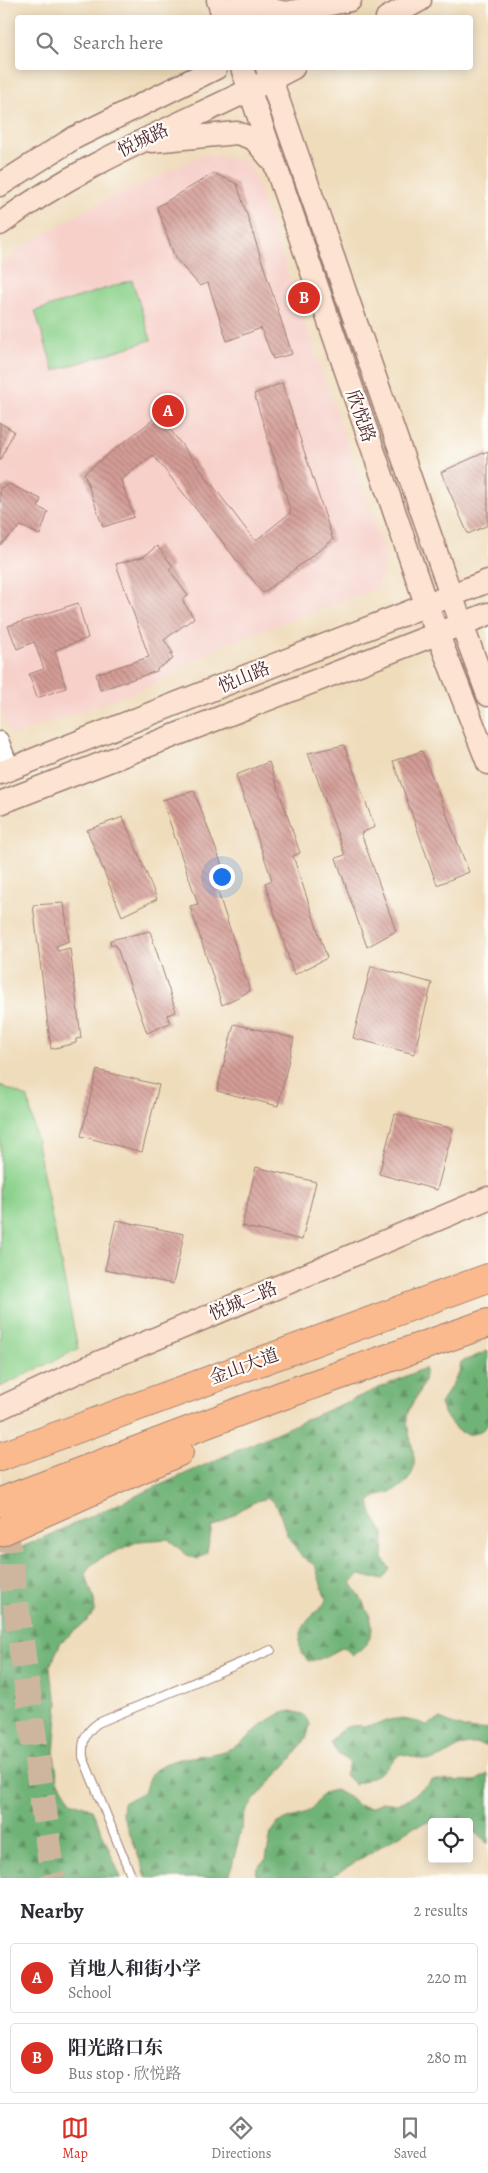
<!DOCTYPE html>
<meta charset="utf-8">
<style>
body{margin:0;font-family:Alegreya,"Noto Serif SC",serif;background:#f7f7f7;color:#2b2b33}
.controls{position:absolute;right:15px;bottom:15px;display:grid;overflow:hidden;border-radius:5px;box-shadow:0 2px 12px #0003}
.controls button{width:45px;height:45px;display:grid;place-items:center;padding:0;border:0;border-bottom:1px solid #e1e1e2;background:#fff;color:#2b2b33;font:25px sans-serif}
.you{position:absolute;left:221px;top:876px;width:18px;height:18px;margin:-12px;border:4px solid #fff;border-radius:50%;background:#1a73e8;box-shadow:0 0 0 8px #1a73e833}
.badge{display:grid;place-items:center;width:32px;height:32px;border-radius:50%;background:#d93025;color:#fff;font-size:16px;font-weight:700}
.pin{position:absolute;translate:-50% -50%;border:2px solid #fff;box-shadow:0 1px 5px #0006}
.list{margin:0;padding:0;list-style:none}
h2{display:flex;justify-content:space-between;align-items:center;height:65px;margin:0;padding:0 20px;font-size:21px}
h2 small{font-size:16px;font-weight:400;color:#7c7c81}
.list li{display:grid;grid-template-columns:32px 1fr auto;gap:15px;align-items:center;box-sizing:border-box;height:70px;margin:0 10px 10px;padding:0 10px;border:1px solid #e1e1e2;border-radius:5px}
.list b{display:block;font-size:19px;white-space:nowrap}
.list p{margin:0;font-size:16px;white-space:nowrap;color:#7c7c81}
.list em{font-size:16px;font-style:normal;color:#7c7c81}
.icon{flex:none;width:28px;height:28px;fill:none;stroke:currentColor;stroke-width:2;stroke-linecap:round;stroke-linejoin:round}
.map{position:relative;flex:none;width:488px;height:1878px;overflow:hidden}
.search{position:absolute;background:#fff;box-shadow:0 2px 12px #0003;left:15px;right:15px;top:15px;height:55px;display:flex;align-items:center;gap:12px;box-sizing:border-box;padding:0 18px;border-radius:5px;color:#7c7c81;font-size:19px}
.sheet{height:225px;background:#fff}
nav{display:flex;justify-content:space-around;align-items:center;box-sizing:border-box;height:70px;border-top:1px solid #e1e1e2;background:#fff;font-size:14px;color:#7c7c81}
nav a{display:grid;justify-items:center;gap:2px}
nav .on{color:#d93025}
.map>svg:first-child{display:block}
</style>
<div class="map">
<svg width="488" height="1878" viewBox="0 0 488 1878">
<defs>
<pattern id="forest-firs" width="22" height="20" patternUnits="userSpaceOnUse" patternTransform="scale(1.25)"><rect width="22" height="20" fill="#70b377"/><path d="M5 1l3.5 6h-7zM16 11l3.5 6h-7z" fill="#5e9162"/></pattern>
<pattern id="building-back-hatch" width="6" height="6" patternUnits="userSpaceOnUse" patternTransform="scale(1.25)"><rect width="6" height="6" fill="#d49d96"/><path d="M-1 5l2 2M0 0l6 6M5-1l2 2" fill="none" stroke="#ae7f7b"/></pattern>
</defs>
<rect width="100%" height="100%" fill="#fdfcf7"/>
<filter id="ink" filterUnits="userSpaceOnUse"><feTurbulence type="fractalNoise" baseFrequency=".02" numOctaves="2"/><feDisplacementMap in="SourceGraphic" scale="10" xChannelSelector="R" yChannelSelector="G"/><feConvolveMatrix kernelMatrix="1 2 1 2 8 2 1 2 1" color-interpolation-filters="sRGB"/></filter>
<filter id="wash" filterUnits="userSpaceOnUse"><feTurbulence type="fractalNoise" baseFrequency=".0096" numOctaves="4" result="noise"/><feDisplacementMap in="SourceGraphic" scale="20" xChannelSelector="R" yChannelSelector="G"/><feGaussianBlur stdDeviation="1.12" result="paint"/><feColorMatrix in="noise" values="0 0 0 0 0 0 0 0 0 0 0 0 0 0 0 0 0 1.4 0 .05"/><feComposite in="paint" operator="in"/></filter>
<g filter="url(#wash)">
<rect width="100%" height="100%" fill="#efdcbb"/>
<path fill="#f7d0ca" d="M205,154l44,7 138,398 -10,29 -158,59 -66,38 -142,51 -11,-27v-445l28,-21 67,-38z"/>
<path fill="#8bd18b" stroke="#6a785b" d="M132,280l19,60 -97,31 -19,-60z
M0,1085l28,13 50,251 -78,38z"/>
<path fill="url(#forest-firs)" stroke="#5d6951" d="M488,1351v74c-22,22 -40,0 -48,-21l19,-31 2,-11z
M425,1368c2,22 -17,35 -18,50 0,23 19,49 -5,68 -12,9 -21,5 -33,16l3,12 12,20 -1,25 7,10 -7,10 -12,-1 -11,-3 -9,7c14,25 38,50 2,73l-10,-8 -23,12 -12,2c-2,-3 -6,-7 -7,-10 -4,-10 2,-27 9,-34 7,-7 11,-7 16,-17l-11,-35 -12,-7 -16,-23 -9,-27 -9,-10c-23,3 -36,21 -57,29l-5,25 -9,7 -11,-4 -19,-16 -29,2 -36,16 -9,6 -9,10 9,26 1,12 -7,9 -27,22 -11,24 1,13 7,23 -4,53 4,25 13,21 21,8 29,69h-121v-321l296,-133z
M291,1711l12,3 7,10 -3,13 -15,21 -46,51 -17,69h-82l-25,-65 1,-10 22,-12c2,-10 4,-17 13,-23 20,-15 55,-9 78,-22 20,-12 29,-31 55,-35z
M440,1719c15,6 33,15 48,9v19c-30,-12 -38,14 -60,13 -7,0 -18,-5 -28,-6l-20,19 -25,12 -10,-10 4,-13 -11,-8 -7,-11c12,-22 21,-16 43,-18 5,0 9,-4 15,-5 12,-3 27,1 38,5z
M488,1774v70l-19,-17v-5l-37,-1 -19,6 -84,51h-73l1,-9 9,-10 5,-26 8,-11 25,-8 10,-7 9,-14 13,-3 11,6 10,9 13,3 12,-6 15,2 12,-5 23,-19 43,1z"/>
<g id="blocks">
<path fill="url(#building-back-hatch)" d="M214,173l23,11 55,170 -19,5 -12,-31 -34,13 -19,-58 -8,3 -25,-28 -18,-51z
M282,383l51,157 -70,53 -110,-138 -32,25 13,37 -31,10 -19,-54 75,-58 96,126 36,-29 -37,-118z
M0,423l14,8 -14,30z
M488,451v74l-20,9 -27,-62z
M9,484l32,15 -3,8 10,5 -8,23 -19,-9 -21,19v-57z
M157,546l16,20 -4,3 19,27 -6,4 12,18 -30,22 9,13 -3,1 3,5 -16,10v2l-57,19 -4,-16 53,-17 -33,-93 27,-7z
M78,603l10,35 -33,12 11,38 -29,10 -8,-24 15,-5 -10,-27 -17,7 -9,-23z
M344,745l31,82 -14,6 35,98 -29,16 -31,-89 9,-3 -37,-102z
M422,751l47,121 -32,13 -44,-124z
M269,762l31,91 -7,3 34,102 -33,17 -29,-92 7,-3 -36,-105z
M194,791l32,85 -12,4 36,111 -28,14 -32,-99 8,-2 -36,-104z
M123,817l34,82 -35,17 -35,-86z
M64,903l5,38 -13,5 2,5 12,-3 11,90 -5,1v4l-25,6 -18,-144z
M150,931l26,81 -9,3 3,8 -23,10 -31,-88h-5l-1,-5z
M371,966l61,17 -18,71 -61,-16z
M234,1024l60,14 -16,68 -61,-15z
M97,1070l62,15 -17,67 -61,-16z
M395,1114l58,15 -16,61 -58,-16z
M256,1167l60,15 -14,58 -60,-14z
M116,1220l68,14 -11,50 -68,-14z"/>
</g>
</g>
<g filter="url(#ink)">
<use href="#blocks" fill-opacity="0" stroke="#9c7e73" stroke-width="1"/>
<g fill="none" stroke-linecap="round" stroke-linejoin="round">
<path stroke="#ceb69e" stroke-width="26" stroke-dasharray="26 13" stroke-linecap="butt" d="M0,1487l53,391"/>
<g stroke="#9c7e73" stroke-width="10">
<path id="lane" d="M132,1878l-49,-121c-1,-16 2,-25 15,-34l173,-73"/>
</g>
<g stroke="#9c7e73" stroke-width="19">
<path id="street" d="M0,740l11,29"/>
</g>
<g stroke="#9c7e73" stroke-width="25">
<path id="secondary" d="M218,0l6,18
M240,0l7,18
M258,0l14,10 14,3 64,-13
M387,18l33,-18
M242,68l184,536 62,159
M267,68l184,527 37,100
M152,141l85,-8 17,6 16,19
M0,185l74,-47 142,-70
M0,224c90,-67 195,-104 293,-156
M0,773l488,-192
M0,803l488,-189
M0,1408l86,-40 402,-170"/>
</g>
<g stroke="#9c7e73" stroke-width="30">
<path id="highway" d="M0,1457l488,-179
M0,1502l278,-105 210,-74
M0,1532l179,-80"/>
</g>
<use href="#lane" stroke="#fff" stroke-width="8"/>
<use href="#street" stroke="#fff" stroke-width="16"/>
<use href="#secondary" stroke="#fde3d1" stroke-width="22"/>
<use href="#highway" stroke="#fbba8d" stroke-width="28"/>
</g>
</g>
<g text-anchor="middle" stroke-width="4.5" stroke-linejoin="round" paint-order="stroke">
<g font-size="18" fill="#4a1f2b" stroke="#fdfcf7">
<text transform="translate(143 140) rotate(-26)" y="6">悦城路</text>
<text transform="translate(361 416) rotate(71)" y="6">欣悦路</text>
<text transform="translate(244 677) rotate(-22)" y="6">悦山路</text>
<text transform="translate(243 1301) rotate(-23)" y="6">悦城二路</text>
<text transform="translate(244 1366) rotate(-20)" y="6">金山大道</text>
</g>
</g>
</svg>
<div class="controls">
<button><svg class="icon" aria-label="locate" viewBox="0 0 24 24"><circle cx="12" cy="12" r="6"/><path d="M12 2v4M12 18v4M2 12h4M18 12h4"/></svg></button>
</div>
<div class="you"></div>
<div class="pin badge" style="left:168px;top:411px">A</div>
<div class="pin badge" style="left:304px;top:298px">B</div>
<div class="search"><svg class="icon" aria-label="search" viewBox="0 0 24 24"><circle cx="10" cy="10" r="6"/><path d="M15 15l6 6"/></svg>Search here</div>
</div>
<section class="sheet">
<h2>Nearby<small>2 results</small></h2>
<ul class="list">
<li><span class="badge">A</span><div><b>首地人和街小学</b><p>School</p></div><em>220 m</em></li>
<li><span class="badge">B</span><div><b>阳光路口东</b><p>Bus stop · 欣悦路</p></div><em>280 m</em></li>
</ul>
</section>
<nav>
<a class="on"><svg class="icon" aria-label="map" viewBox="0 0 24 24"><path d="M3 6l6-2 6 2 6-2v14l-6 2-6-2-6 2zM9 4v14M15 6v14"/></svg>Map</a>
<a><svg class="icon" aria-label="directions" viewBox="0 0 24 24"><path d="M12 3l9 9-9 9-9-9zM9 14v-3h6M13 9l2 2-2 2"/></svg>Directions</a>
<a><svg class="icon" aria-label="saved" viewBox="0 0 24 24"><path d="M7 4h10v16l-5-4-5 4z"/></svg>Saved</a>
</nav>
